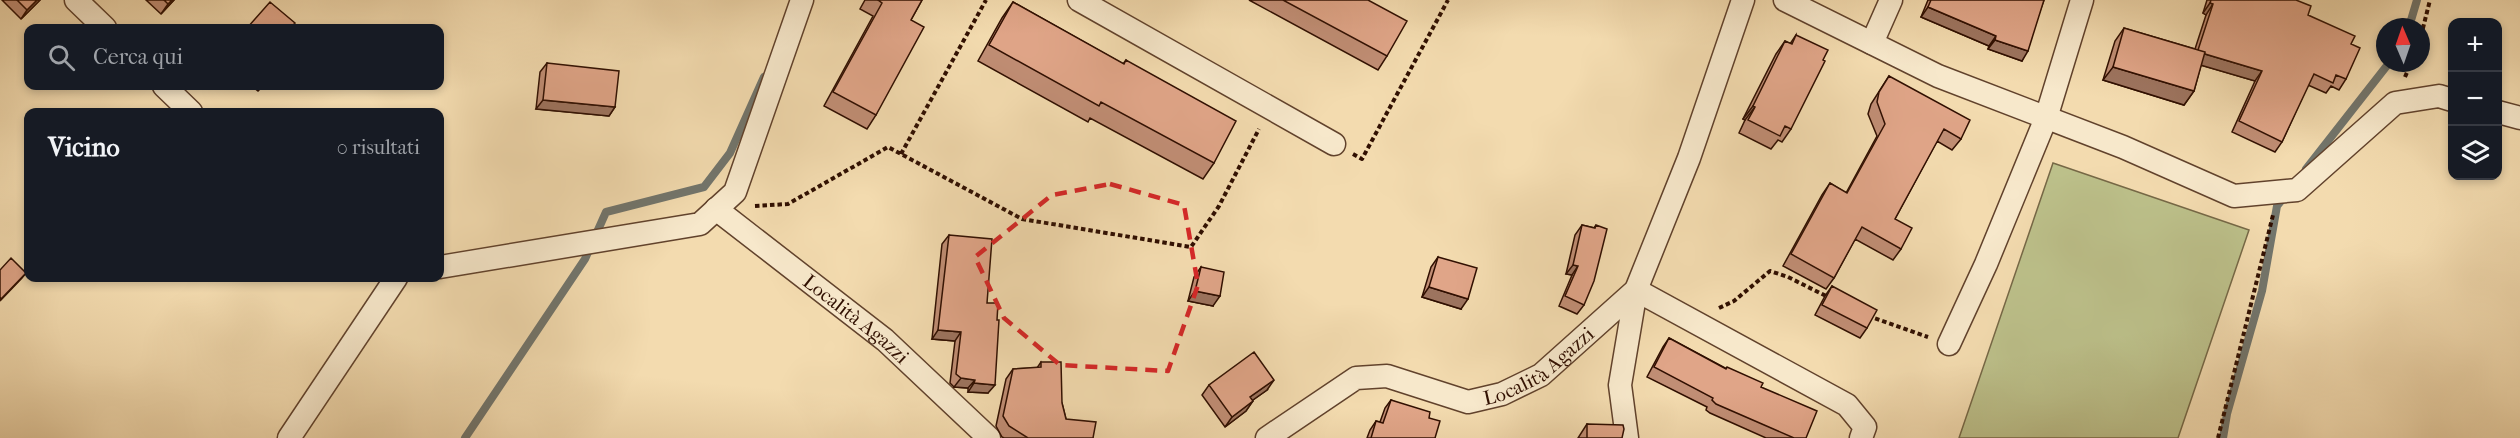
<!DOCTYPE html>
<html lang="it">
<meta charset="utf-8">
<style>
body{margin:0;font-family:"IM FELL French Canon",serif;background:#242831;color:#f1f3f6}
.controls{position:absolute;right:18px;top:18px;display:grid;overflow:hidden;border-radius:12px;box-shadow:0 3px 9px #0003}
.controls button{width:54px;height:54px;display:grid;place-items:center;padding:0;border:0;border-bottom:2px solid #363941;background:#171b24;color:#f1f3f6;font:30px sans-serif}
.compass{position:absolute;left:2376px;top:18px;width:54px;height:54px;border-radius:50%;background:#171b24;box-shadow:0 3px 9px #0003;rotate:358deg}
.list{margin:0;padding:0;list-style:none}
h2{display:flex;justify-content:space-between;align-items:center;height:78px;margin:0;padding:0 24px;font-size:26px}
h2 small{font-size:20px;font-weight:400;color:#9ea1a6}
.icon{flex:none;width:33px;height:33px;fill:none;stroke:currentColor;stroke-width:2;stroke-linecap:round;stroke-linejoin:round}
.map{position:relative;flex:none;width:2520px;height:438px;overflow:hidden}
.search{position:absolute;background:#171b24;box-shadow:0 3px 9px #0003;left:24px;top:24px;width:420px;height:66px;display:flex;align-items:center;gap:15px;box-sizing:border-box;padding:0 21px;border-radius:12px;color:#9ea1a6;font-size:22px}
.panel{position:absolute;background:#171b24;box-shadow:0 3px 9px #0003;left:24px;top:108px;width:420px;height:174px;border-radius:12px}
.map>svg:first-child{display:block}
</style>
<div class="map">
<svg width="2520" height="438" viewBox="0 0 2520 438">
<rect width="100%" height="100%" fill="#f3dbaf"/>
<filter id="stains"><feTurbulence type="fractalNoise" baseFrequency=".00333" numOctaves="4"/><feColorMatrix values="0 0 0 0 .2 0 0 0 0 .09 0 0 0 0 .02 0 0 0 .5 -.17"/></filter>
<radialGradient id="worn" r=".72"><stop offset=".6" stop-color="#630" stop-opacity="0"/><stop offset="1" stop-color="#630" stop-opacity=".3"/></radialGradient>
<path fill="#bcc08a" stroke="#766846" stroke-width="1.5" d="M2053,163l196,67 -71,208h-219z"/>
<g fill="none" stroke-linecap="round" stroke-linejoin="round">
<path stroke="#72756c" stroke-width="8" d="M2409,27l8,-27
M2306,169l83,-106
M465,438l120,-179 21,-47 98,-25 26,-34 34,-76
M2223,438l4,-24 35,-123 15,-85 8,-10"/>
<g stroke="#61422c" stroke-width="25">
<g id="minor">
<path d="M76,0l29,28"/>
<path d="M1079,0l255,144"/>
<path d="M1785,0l153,76 185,71 111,49 63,-6 98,-87 44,-7 13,4"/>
<path d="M1872,43l19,-43"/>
<path d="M164,86l27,26"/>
<path d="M2498,112l22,6"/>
<path id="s1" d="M716,209l169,131 104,98"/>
<path d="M440,267l260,-43 35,-32 67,-192"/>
<path d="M1949,344l37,-80 60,-146 36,-118"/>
<path d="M289,438l107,-160"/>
<path id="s2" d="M1267,438l89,-60 31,-2 81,26 34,-8 39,-19 95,-85 53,-132 54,-158"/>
<path d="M1627,438l-7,-53 16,-95 211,115 18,22 -4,11"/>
</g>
</g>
<path stroke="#300f01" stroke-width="4" stroke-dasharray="4.5 3" stroke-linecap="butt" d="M2421,36l9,-36
M2405,77l6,-14
M901,154l85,-154
M1353,154l9,5 86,-159
M755,206l33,-2 100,-57 134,72 169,28 28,-41 40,-77
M1719,308l15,-7 36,-30 18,6 40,20
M1868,316l60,21
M2218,438l55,-223"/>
<use href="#minor" stroke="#f7e8cb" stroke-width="22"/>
</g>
<path fill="#c18e75" stroke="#300f01" stroke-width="1.5" d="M2,0h38l-19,19z
M146,0h28l-13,14z
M865,0h57l-11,20 -35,95 -9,14 -43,-23 49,-90 -13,-7z
M1249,0h119l19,56 -9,14z
M1928,0h116l-22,61 -34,-12 1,-3 -68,-29z
M2207,0h89l12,15 43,29 -5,35 -7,11 -8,-4 -5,7 -18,-8 -26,57 -7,10 -43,-20 23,-51 -54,-16 -7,26 -10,14 -81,-25 12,-39 9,-13 71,21 11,-34 -3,-2z
M1013,2l110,62 3,-4 88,103 -11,16 -113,-61 -2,4 -110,-61 24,-43z
M1796,35l-5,94 -9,13 -4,-2 -7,9 -32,-16 6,-13 -2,-1 33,-65 9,-13 5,3z
M547,63l68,44 -6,9 -73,-7 4,-37z
M1889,76l72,63 -9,11 -15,-9 -42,78 6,30 -8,11 -38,-21 -21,39 -8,11 -43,-23 39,-71 8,-12 16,10 31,-57 -9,-22 3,-10z
M252,86h11l-5,5z
M1582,225l12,3 2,-3 -12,80 -7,9 -18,-8 13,-31 -6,-1 9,-39z
M949,235l38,68 1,90 -20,-1v-4l-14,-1 -4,-4 5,-42 -23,-2 10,-95z
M1438,257l23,52 -39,-12 9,-30z
M1201,267l12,39 -25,-5 6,-24z
M1832,286l35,42 -7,10 -45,-23 10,-19z
M1669,338l92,49 45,51h-40l-56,-25 -4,-3 1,-3 -60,-30 16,-30z
M1041,362l21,41 4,16 27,19h-89l-2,-1 -6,-11 10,-47 7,-10 24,-1z
M1209,385l58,5 -14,10 -7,11 -21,16 -23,-32z
M1391,400l38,18 6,20h-68l3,-8 6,-9 4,1 5,-14z
M1587,424l35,14h-44z"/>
<path fill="#9d745f" stroke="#300f01" stroke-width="1.5" d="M37,0h3l-19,19 6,-9z
M172,0h2l-13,14 7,-10z
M2210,3l3,1 -7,11 -3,-2z
M1928,7l68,29 -7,10 -68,-29z
M1995,40l33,11 -6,10 -34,-12z
M2198,52l64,19 -7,10 -65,-19z
M2113,67l81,24 -10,14 -81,-25z
M543,100l72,7 -6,9 -73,-7z
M1753,106l2,1 -10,13 -2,-1z
M1573,265l5,1 -6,9 -6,-1z
M26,273l-4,5 -22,23 1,-2z
M1429,287l39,12 -7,10 -39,-12z
M1195,291l25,5 -7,10 -25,-5z
M938,330l23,2 -6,9 -23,-2z
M961,378l14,2 -7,8 -14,-1z
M1274,380l-7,10 -24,17 7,-10z
M974,383l21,2 -7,8 -20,-1z
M1253,401l-7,10 -21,16 7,-10z"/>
<path fill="#e0a588" stroke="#300f01" stroke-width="1.5" d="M17,0h20l-10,10z
M164,0h8l-4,4z
M878,0h44l-11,20 13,7 -48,88 -43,-23 49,-89z
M1283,0h85l39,21 -20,35z
M1931,0h113l-16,51 -33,-11 1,-4 -68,-29z
M2211,0h85l15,6 -3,9 47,21 -4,8 9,4 -14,31 -10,-4 -3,8 -19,-9 -32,68 -43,-21 23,-50 -57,-17v-2l-7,-2 15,-46 -3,-1z
M270,2l25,21 -5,5h-43z
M1013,2l111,62 2,-4 110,61 -22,42 -113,-61 -2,4 -110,-61z
M2124,28l81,24 -11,39 -81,-24z
M1796,35l32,15 -5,10 2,1 -34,68 -6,-3 -5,10 -32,-16 7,-13 -2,-1 32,-65 7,3z
M547,63l72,8 -4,36 -72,-7z
M1889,76l81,44 -9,19 -17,-10 -49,90 17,9 -11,21 -39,-22 -28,51 -43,-24 39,-71 17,10 38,-69 -8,-22 2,-10z
M1582,225l13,3 1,-3 11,4 -13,52 -10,24 -19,-9 13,-30 -5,-1z
M949,235l43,4 -5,64h11l-1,17h2l-4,65 -21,-2 1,-3 -14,-2 -5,-4 5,-42 -23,-2z
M1438,257l39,11 -9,31 -39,-12z
M11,258l15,15 -25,26 -1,-2v-27z
M1201,267l23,5 -4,24 -25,-5z
M1832,286l45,24 -10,18 -45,-23z
M1669,338l57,31 1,-2 36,16 -2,4 56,24 -11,27h-12l-78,-34 -4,-4 1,-2 -59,-31z
M1254,352l20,28 -24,17 3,4 -21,16 -23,-32z
M1041,362h20l1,41 4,16 30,3 -3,16h-65l-19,-12 -6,-10 10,-47 28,-2z
M1391,400l39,12 -1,6 11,3 -5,17h-64l5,-17 7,2z
M1587,424l36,1 1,4 -2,9h-35z"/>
<path fill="none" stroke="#d62828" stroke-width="4.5" stroke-dasharray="12 8" stroke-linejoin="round" d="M1110,184l74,21 14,80 -30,86 -108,-6 -56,-47 -29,-61 77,-62z"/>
<g text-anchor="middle" stroke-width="5" stroke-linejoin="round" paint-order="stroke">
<g font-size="20" fill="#300f01" stroke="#f7e8cb">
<text dy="7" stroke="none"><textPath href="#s1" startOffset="178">Località Agazzi</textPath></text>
<text dy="7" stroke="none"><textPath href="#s2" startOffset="304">Località Agazzi</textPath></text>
</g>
</g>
<rect width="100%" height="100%" filter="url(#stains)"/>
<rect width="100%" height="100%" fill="url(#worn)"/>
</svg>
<div class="controls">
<button>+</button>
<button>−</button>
<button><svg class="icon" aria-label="layers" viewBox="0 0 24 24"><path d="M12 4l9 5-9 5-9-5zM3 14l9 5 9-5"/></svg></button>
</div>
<svg class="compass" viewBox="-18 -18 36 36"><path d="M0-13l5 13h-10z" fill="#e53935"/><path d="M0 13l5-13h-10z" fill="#9ea1a6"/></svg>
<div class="search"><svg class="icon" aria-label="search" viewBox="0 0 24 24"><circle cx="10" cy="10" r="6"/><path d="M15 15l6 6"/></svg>Cerca qui</div>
<section class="panel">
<h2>Vicino<small>0 risultati</small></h2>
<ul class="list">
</ul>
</section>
</div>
